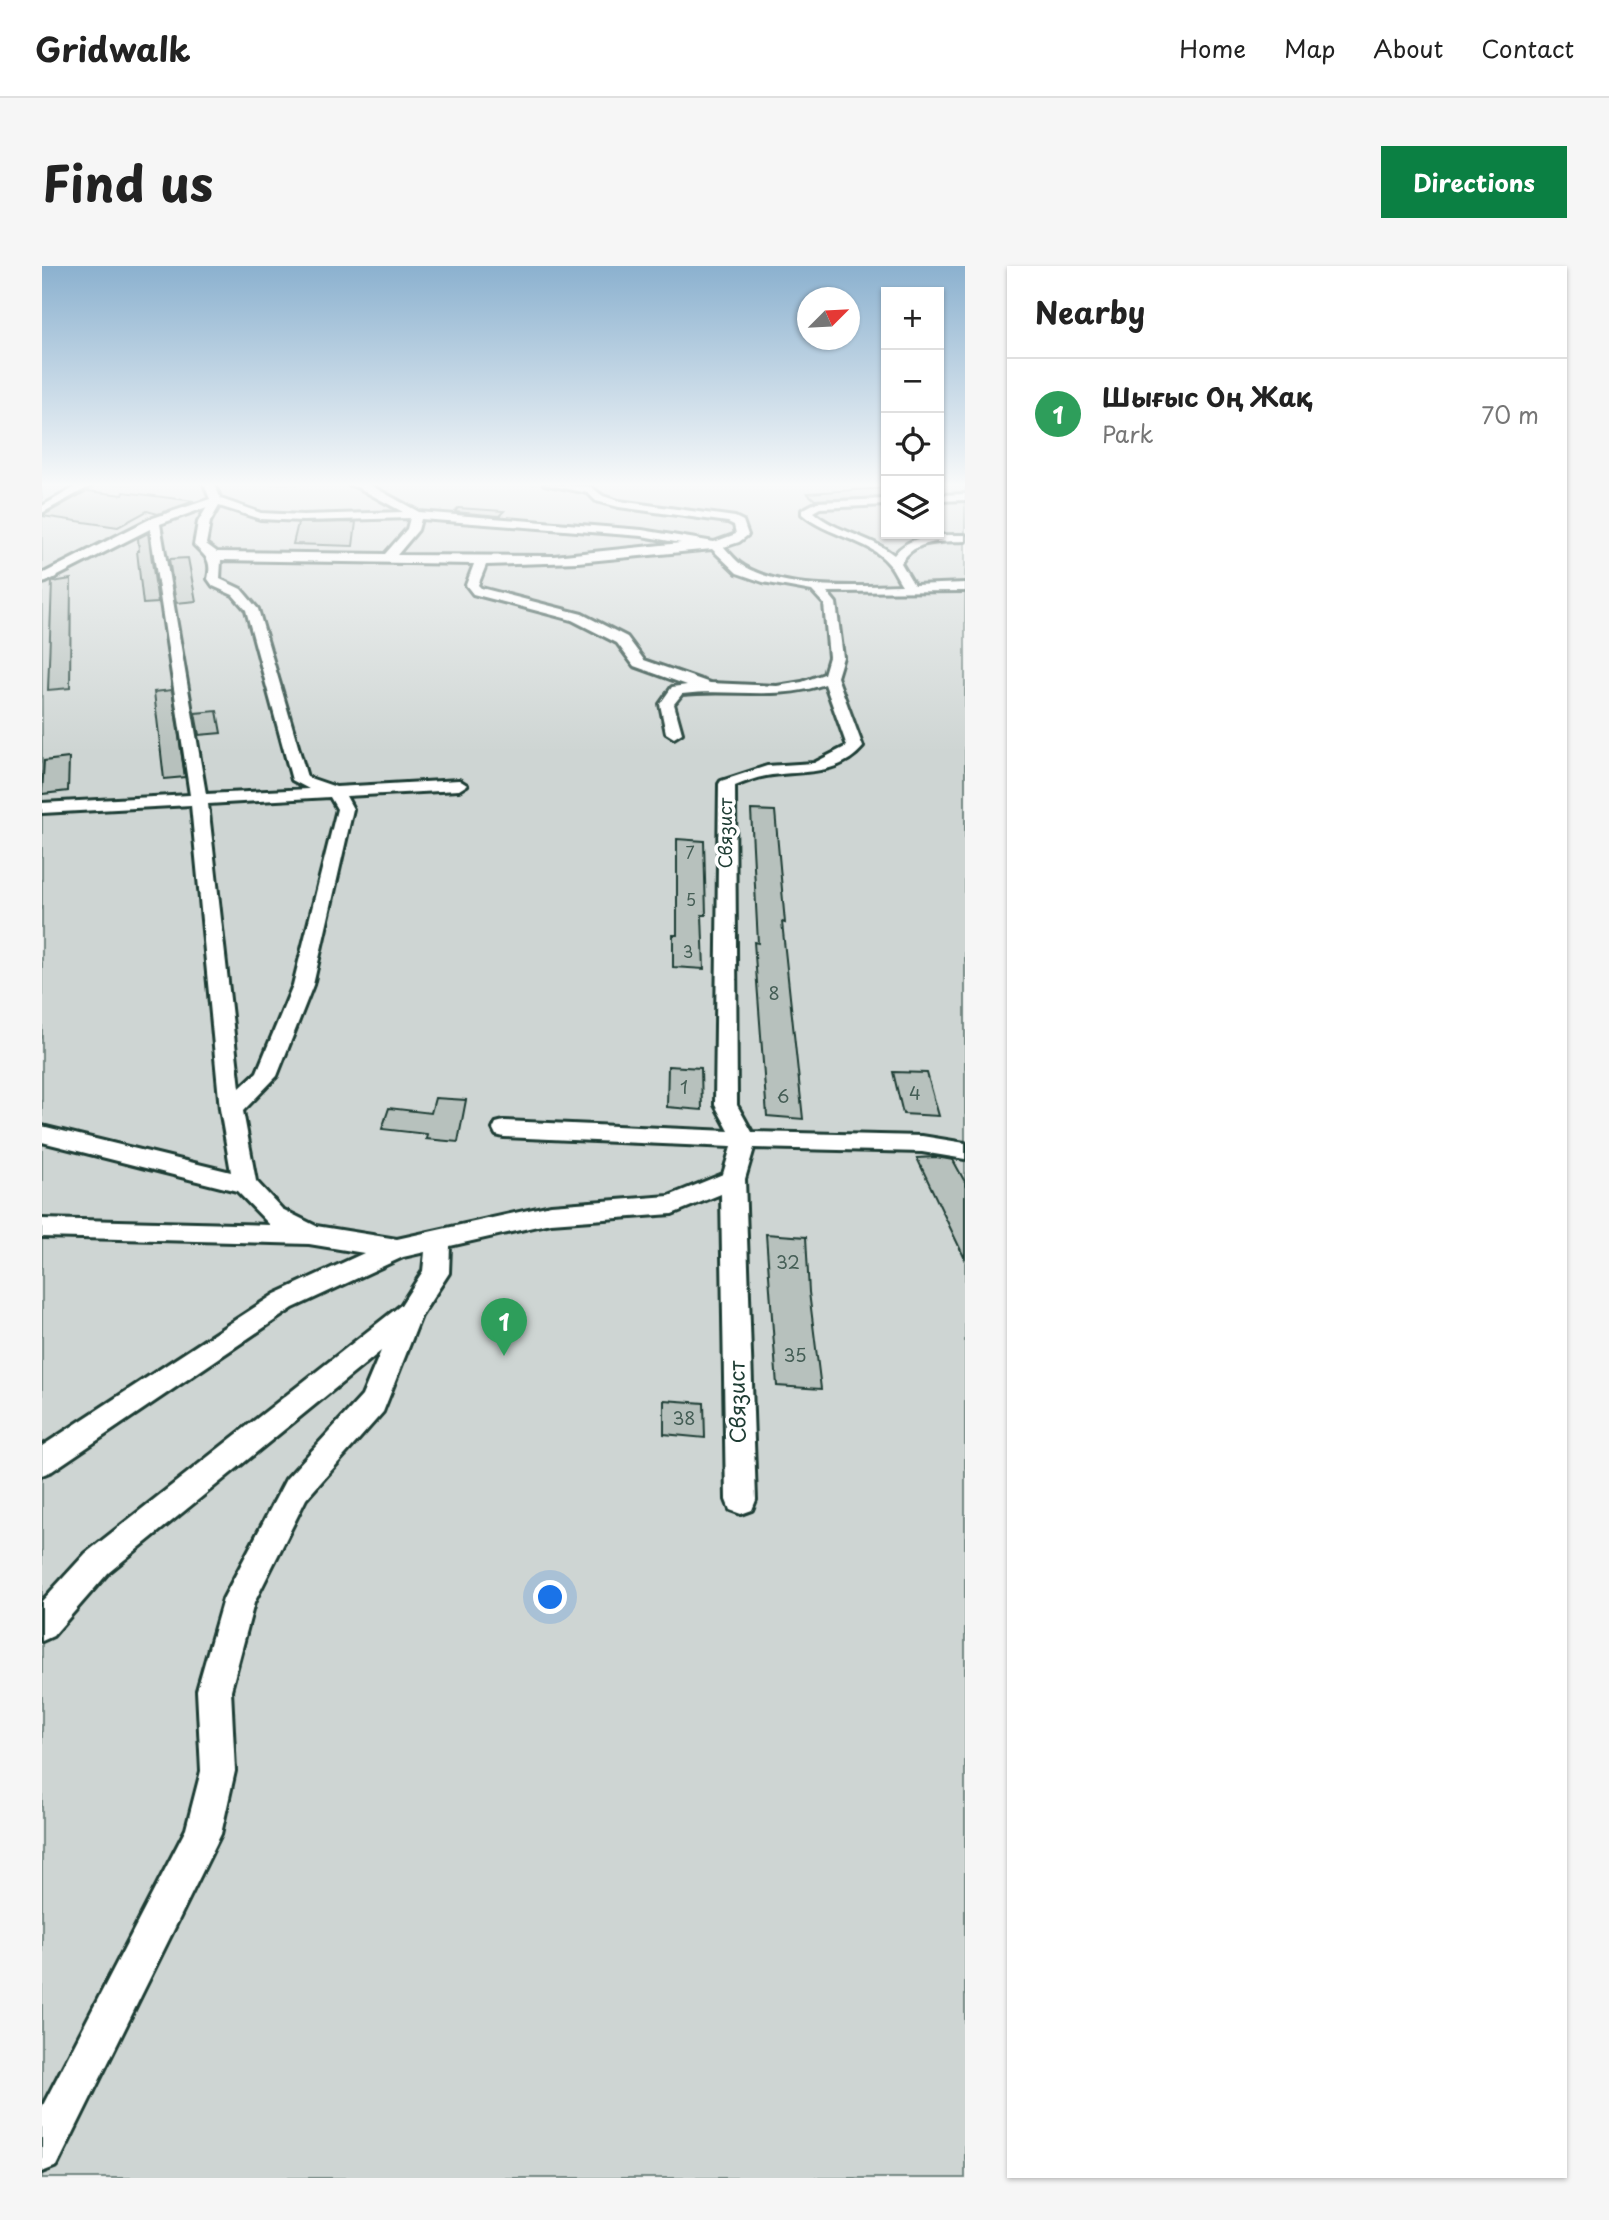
<!DOCTYPE html>
<meta charset="utf-8">
<style>
body{margin:0;font-family:"Playpen Sans",sans-serif;background:#f6f6f6;color:#222}
.controls{position:absolute;right:21px;top:21px;display:grid;overflow:hidden;border-radius:0px;box-shadow:0 2px 5px #0004}
.controls button{width:63px;height:63px;display:grid;place-items:center;padding:0;border:0;border-bottom:2px solid #e0e0e0;background:#fff;color:#222;font:35px sans-serif}
.compass{position:absolute;left:755px;top:21px;width:63px;height:63px;border-radius:50%;background:#fff;box-shadow:0 2px 5px #0004;rotate:66deg}
.you{position:absolute;left:509px;top:1332px;width:24px;height:24px;margin:-18px;border:5px solid #fff;border-radius:50%;background:#1a73e8;box-shadow:0 0 0 10px #1a73e833}
.badge{display:grid;place-items:center;width:46px;height:46px;border-radius:50%;background:#0b8043;color:#fff;font-size:23px;font-weight:700}
.pin{position:absolute;translate:-50% -58px;filter:drop-shadow(0 2px 4px #0008)}
.pin::after{content:'';position:absolute;top:37px;width:24px;height:21px;background:inherit;clip-path:polygon(0 0,100% 0,50% 100%)}
.list{margin:0;padding:0;list-style:none}
h2{display:flex;justify-content:space-between;align-items:center;height:91px;margin:0;padding:0 28px;font-size:30px}
h2 small{font-size:23px;font-weight:400;color:#767676}
.list li{display:grid;grid-template-columns:46px 1fr auto;gap:21px;align-items:center;box-sizing:border-box;height:112px;padding:0 28px;border-top:2px solid #e0e0e0}
.list b{display:block;font-size:26px;white-space:nowrap}
.list p{margin:0;font-size:23px;white-space:nowrap;color:#767676}
.list em{font-size:23px;font-style:normal;color:#767676}
.icon{flex:none;width:38px;height:38px;fill:none;stroke:currentColor;stroke-width:2;stroke-linecap:round;stroke-linejoin:round}
.map{position:relative;flex:none;width:923px;height:1912px;overflow:hidden;border-radius:0px}
header{display:flex;align-items:center;gap:42px;box-sizing:border-box;height:98px;padding:0 35px;background:#fff;border-bottom:2px solid #e0e0e0}
header strong{font-size:33px}
nav{display:flex;gap:38px;margin-inline-start:auto;font-size:24px}
.intro{display:flex;align-items:center;justify-content:space-between;box-sizing:border-box;height:168px;padding:0 42px}
h1{margin:0;font-size:49px}
.button{padding:18px 32px;border-radius:0px;background:#0b8043;color:#fff;font-size:24px;font-weight:700}
main{display:flex;gap:42px;padding:0 42px}
aside{flex:1;background:#fff;border-radius:0px;box-shadow:0 2px 5px #0004}
.map>svg:first-child{display:block}
</style>
<header>
<strong>Gridwalk</strong>
<nav><a>Home</a><a>Map</a><a>About</a><a>Contact</a></nav>
</header>
<div class="intro"><h1>Find us</h1><a class="button">Directions</a></div>
<main>
<div class="map">
<svg width="923" height="1912" viewBox="0 0 923 1912">
<rect width="100%" height="100%" fill="#f2f3f3"/>
<filter id="ink" filterUnits="userSpaceOnUse"><feTurbulence type="fractalNoise" baseFrequency=".0143" numOctaves="2"/><feDisplacementMap in="SourceGraphic" scale="14" xChannelSelector="R" yChannelSelector="G"/><feConvolveMatrix kernelMatrix="1 2 1 2 8 2 1 2 1" color-interpolation-filters="sRGB"/></filter>
<g filter="url(#ink)">
<path fill="#ced5d3" stroke="#768984" stroke-width="2" d="M0,218h844v50h53v-50h26v1694h-923z"/>
<path fill="#b7c1bd" stroke="#1f3d34" stroke-width="2" d="M844,222v9l-71,3 -8,-7z
M45,225l36,4 1,-3 70,9 -36,13 -11,-3 -29,16 -76,-11z
M416,242l46,3 -5,5 -44,-4z
M314,256l-3,24 -60,-2 5,-21z
M106,267l10,70 -15,1 -6,-53h2l-1,-13z
M146,292l8,43 -20,2 -7,-44z
M29,313l-1,109 -22,2 4,-108z
M130,424l13,87 -21,2 -10,-87z
M175,445l4,22 -22,2 -4,-22z
M27,492l-1,33 -26,3 2,-33z
M709,544l24,1 10,112 -3,-1 21,197 -36,-3 -13,-174 4,1z
M635,573l27,2 2,74h-4l2,54 -31,-2v-32h4z
M626,800l33,2 1,42 -35,-3z
M851,806l34,1 12,43 -36,-2z
M393,832l31,2 -8,42 -32,-3 1,-5 -45,-5 7,-21 42,5z
M894,891l17,3 12,22v77l-48,-101z
M724,968l40,3 3,55 12,97 -44,-3z
M622,1134l40,3 1,35 -41,-4z"/>
<g fill="none" stroke-linecap="round" stroke-linejoin="round">
<g stroke="#1f3d34" stroke-width="6">
<path id="minor" d="M39,218h13l-52,29v-7z
M162,218h10l7,15 40,14 42,2 100,-3 -44,-24 -12,-4h21l51,28 223,18 72,12 22,-8 -2,-9 -6,-3 -109,-15 -23,-6 -8,-8 -44,-9 47,3 12,9 16,5 116,16 8,4 5,14 -9,7 -15,5c6,6 12,15 20,19 42,25 111,20 158,19 -5,-7 -9,-17 -14,-22 -18,-23 -61,-27 -86,-49v-4l15,-8 69,-3v6l-66,3 -7,4c24,21 56,23 81,43 17,-22 45,-20 71,-20v6c-25,1 -50,-2 -64,22l13,22 51,-2v8l-138,1 9,11 7,54 -6,20 26,70c-25,30 -63,23 -97,29 -11,2 -21,6 -31,10l2,319 15,27 170,4 43,7v16l-43,-7 -168,-4 -9,31 11,321 -4,10 -11,4 -11,-4 -4,-10 -5,-306 -49,20 -121,9 -101,23 -1,27 -28,43 -38,96 -77,87 -52,104 -23,87 4,81 -14,63 -164,332 -15,6v-65l144,-278 15,-58 -4,-81 26,-91 63,-120 76,-83 19,-45 -273,222 -55,63 -11,5v-40l44,-48 315,-248 22,-34 2,-19 -22,5 -110,51 -241,163 -10,4v-29l233,-152 89,-41 -55,-9 -267,-7v-18l228,6 -33,-34 -195,-49v-16l189,46 -11,-63 -29,-304 -149,8v-10l148,-8 -40,-266 -104,53 -4,1v-9l108,-55 60,-20zM177,240l41,13 43,2 107,-3 -3,11 -22,25 -168,-2 -11,-8 4,-22zM165,241l-9,15 -4,23c13,13 18,15 14,34l5,7 20,9 13,15 46,170 17,9 -103,5 -46,-270zM379,253l221,17 39,7 -127,13 -157,-1 21,-25zM670,283l25,24 26,9 49,9 12,13 5,53 -5,17 -22,8 -25,4 -67,-3 -66,-23 -17,-23 -45,-23 -101,-26 -3,-3 8,-20 92,-3zM179,294l253,4 -8,21 7,9 99,26 45,23 17,23 53,19 -15,2 -12,17 6,29 8,5 8,-5 -8,-29 8,-10c48,-6 96,7 143,-10l22,62 -33,17 -47,3 -46,15 -2,3 -4,321 14,26 -225,-10 -8,2 -3,6 3,6 8,2 227,10 -8,27 -54,22 -118,9 -154,34 -81,-13 -34,-17 -26,-28 -13,-70 34,-35 36,-91 40,-176 -7,-13 113,-6 8,-5 -8,-5 -123,7 -29,-10 -49,-168 -17,-20 -21,-10zM288,531l7,12 -44,176 -36,87 -17,16 -32,-284z
M923,228v6l-26,1v-6z"/>
</g>
<use href="#minor" fill="#fff" fill-rule="evenodd"/>
</g>
</g>
<linearGradient id="sky" x2="0" y2="1"><stop stop-color="#8bb1cf"/><stop offset="0.45" stop-color="#f9fafa"/><stop offset="1" stop-color="#f9fafa" stop-opacity="0"/></linearGradient>
<rect width="923" height="486" fill="url(#sky)"/>
<g text-anchor="middle" stroke-width="7" stroke-linejoin="round" paint-order="stroke">
<g font-size="16" fill="#455e56">
<text x="648" y="593">7</text>
<text x="649" y="640">5</text>
<text x="646" y="692">3</text>
</g>
<g font-size="18" fill="#1f3d34" stroke="#fff">
<text transform="translate(684 567) rotate(-90)" y="6">Связист</text>
</g>
<g font-size="18" fill="#455e56">
<text x="732" y="734">8</text>
<text x="642" y="828">1</text>
<text x="873" y="834">4</text>
<text x="741" y="837">6</text>
<text x="746" y="1003">32</text>
<text x="753" y="1096">35</text>
<text x="642" y="1159">38</text>
</g>
<g font-size="21" fill="#1f3d34" stroke="#fff">
<text transform="translate(696 1136) rotate(-91)" y="7">Связист</text>
</g>
</g>
</svg>
<div class="controls">
<button>+</button>
<button>−</button>
<button><svg class="icon" aria-label="locate" viewBox="0 0 24 24"><circle cx="12" cy="12" r="6"/><path d="M12 2v4M12 18v4M2 12h4M18 12h4"/></svg></button>
<button><svg class="icon" aria-label="layers" viewBox="0 0 24 24"><path d="M12 4l9 5-9 5-9-5zM3 14l9 5 9-5"/></svg></button>
</div>
<svg class="compass" viewBox="-18 -18 36 36"><path d="M0-13l5 13h-10z" fill="#e53935"/><path d="M0 13l5-13h-10z" fill="#767676"/></svg>
<div class="you"></div>
<div class="pin badge" style="left:462px;top:1090px;background:#2e9e5b">1</div>
</div>
<aside>
<h2>Nearby<small></small></h2>
<ul class="list">
<li><span class="badge" style="background:#2e9e5b">1</span><div><b>Шығыс Оң Жақ</b><p>Park</p></div><em>70 m</em></li>
</ul>
</aside>
</main>
